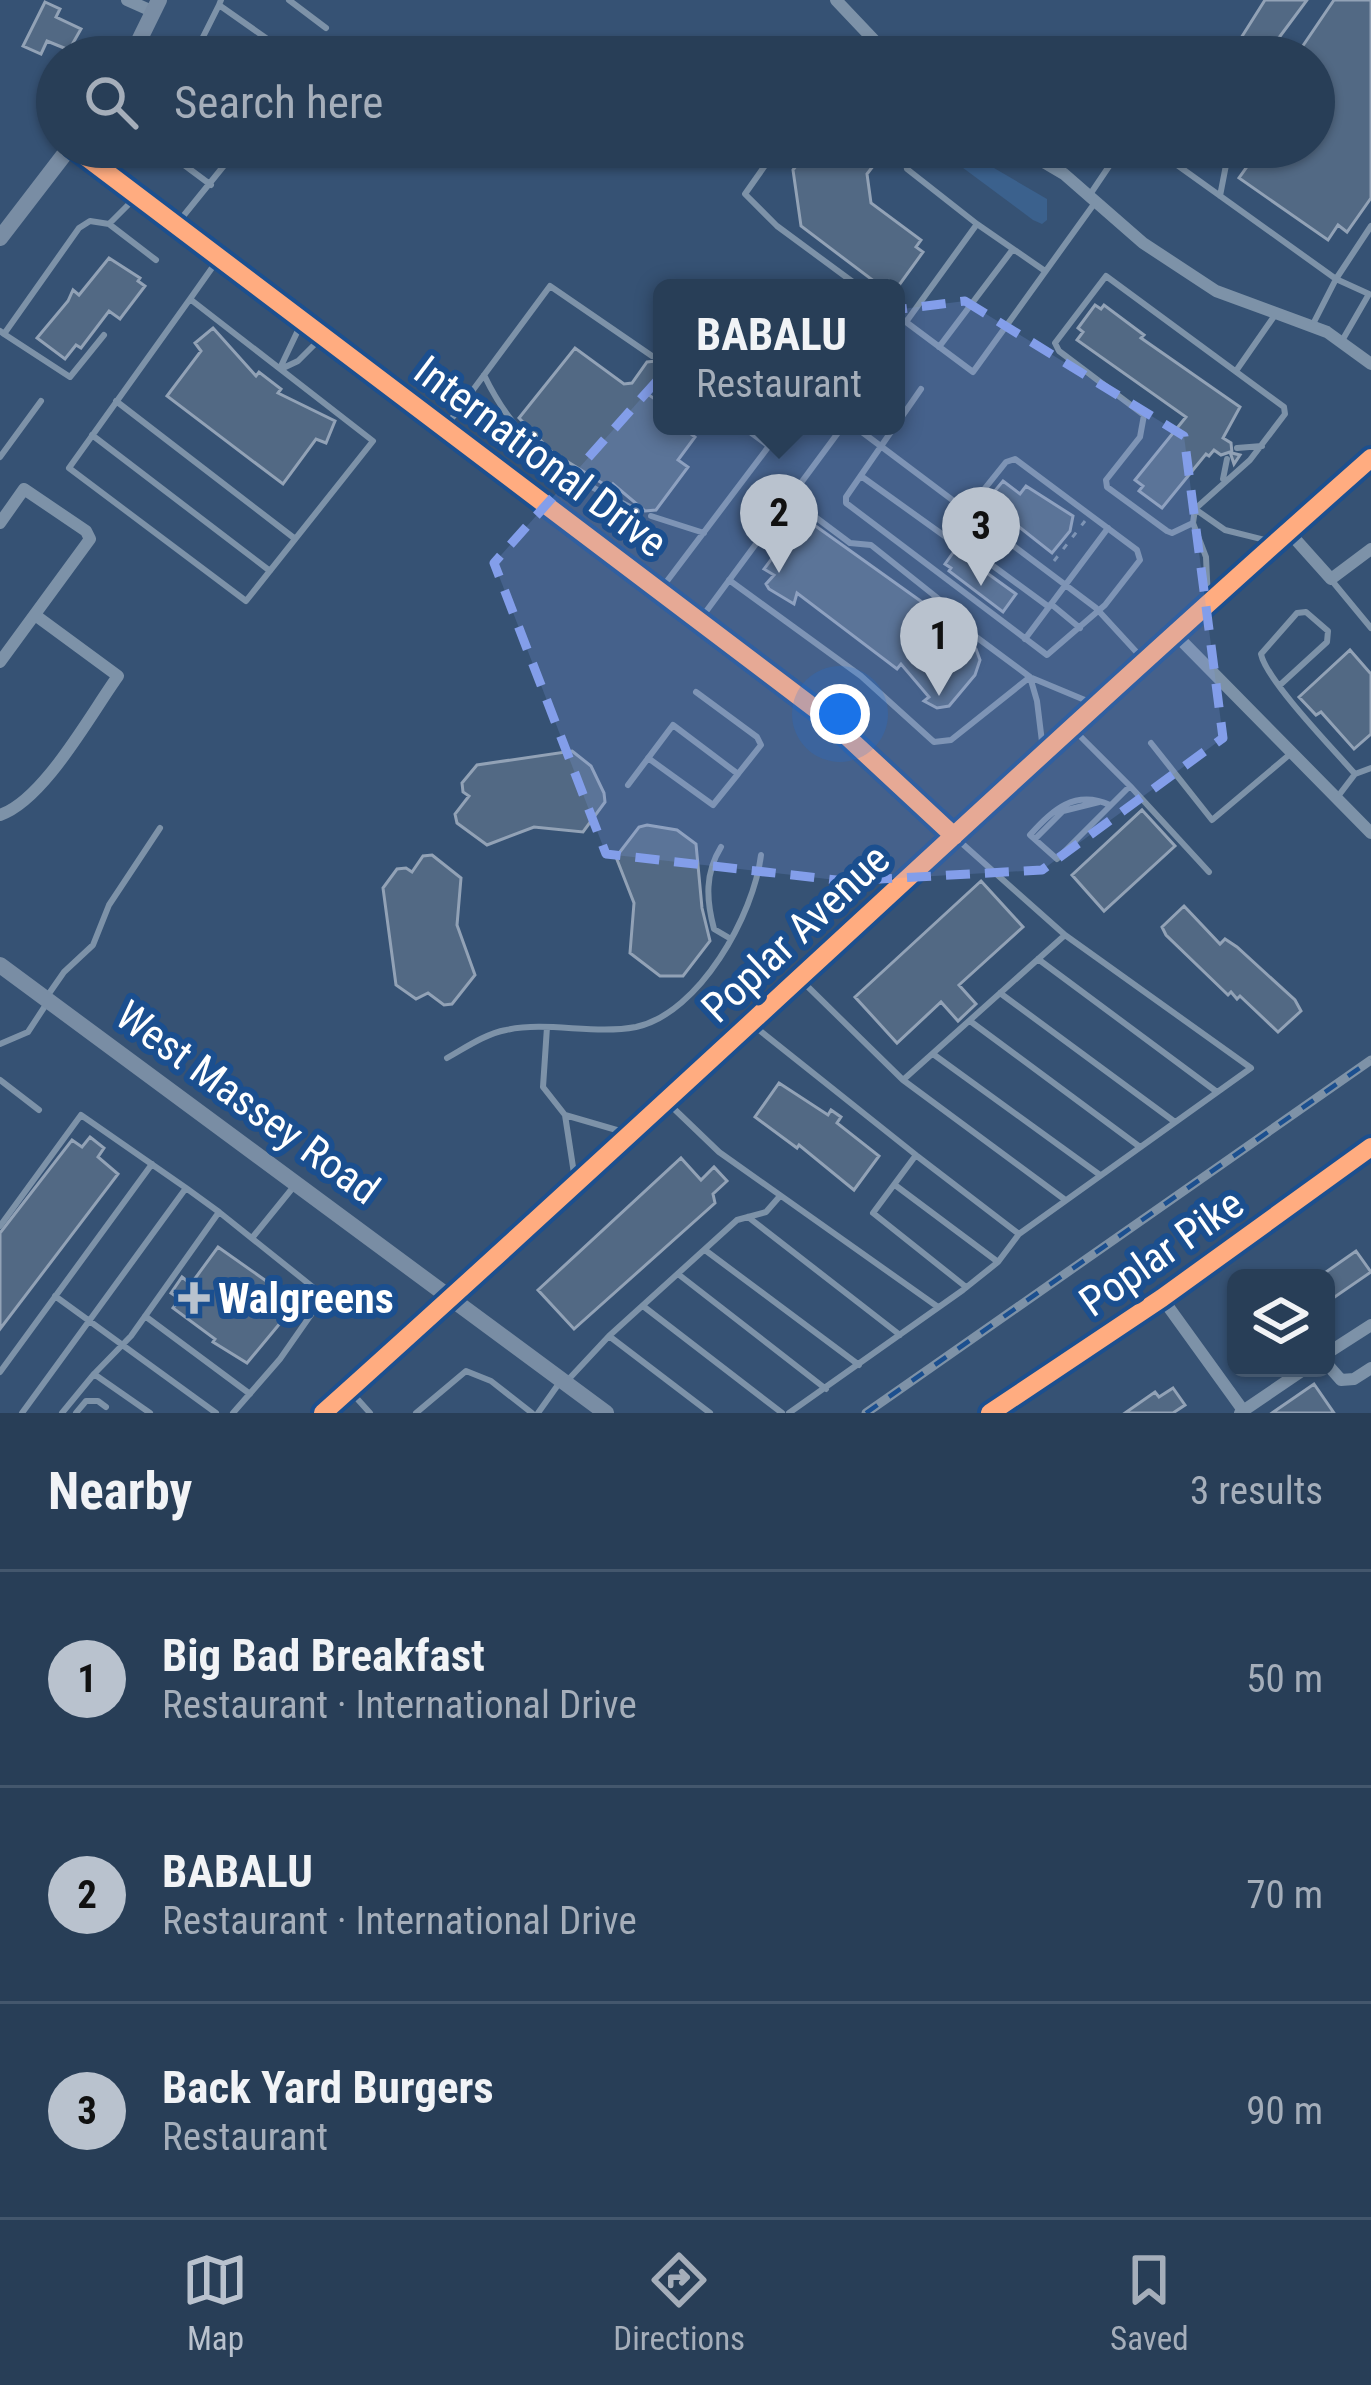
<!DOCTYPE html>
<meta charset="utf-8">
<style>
body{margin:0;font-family:"Roboto Condensed",sans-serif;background:#30455d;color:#f1f3f6}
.controls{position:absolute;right:36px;bottom:36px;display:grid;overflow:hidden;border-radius:18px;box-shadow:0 3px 9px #0004}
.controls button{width:108px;height:108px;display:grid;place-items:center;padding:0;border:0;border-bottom:3px solid #44576d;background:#283e57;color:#f1f3f6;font:60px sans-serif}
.you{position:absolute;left:840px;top:714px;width:42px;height:42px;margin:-30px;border:9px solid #fff;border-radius:50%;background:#1a73e8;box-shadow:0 0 0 18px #1a73e833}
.badge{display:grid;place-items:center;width:78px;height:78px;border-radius:50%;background:#b9c2ce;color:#111;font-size:39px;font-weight:700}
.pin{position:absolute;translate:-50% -99px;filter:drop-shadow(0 3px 6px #0008)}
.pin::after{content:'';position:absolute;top:63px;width:42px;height:36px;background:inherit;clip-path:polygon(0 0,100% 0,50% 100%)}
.popup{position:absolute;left:653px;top:279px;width:252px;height:156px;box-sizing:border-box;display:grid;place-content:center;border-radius:18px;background:#283e57;filter:drop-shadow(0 3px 9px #0005);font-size:39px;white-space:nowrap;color:#a5aeba}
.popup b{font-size:45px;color:#f1f3f6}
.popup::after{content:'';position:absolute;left:50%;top:100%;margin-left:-24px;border:24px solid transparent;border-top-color:#283e57}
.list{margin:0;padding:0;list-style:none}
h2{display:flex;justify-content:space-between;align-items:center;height:156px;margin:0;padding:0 48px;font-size:51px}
h2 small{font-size:39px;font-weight:400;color:#a5aeba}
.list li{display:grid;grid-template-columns:78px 1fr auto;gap:36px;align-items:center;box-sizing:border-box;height:216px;padding:0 48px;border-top:3px solid #44576d}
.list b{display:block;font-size:45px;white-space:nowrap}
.list p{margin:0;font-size:39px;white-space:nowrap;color:#a5aeba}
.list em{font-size:39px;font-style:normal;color:#a5aeba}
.icon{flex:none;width:66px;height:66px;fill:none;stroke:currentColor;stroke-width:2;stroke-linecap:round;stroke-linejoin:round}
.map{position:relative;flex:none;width:1371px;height:1413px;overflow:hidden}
.search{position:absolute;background:#283e57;box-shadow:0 3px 9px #0004;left:36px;right:36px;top:36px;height:132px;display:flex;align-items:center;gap:30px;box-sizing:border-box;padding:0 42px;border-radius:66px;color:#a5aeba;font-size:45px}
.sheet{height:804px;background:#283e57}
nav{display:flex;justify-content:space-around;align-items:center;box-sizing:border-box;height:168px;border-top:3px solid #44576d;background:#283e57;font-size:33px;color:#a5aeba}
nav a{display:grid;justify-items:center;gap:6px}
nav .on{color:#b9c2ce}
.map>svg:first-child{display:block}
</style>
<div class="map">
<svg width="1371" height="1413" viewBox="0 0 1371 1413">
<rect width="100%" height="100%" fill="#365274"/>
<path fill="#3b618d" d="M940,147h18l89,52v21l-5,4 -9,-4 -86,-64z"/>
<path fill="#526984" stroke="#92a2b6" stroke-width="3" d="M1265,0h42l-29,39 20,14 36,-53h37v198l-24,34 -9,-7 -10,15 -89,-62 22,-31h53v-90h-85z
M45,2l15,7 -4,8 25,12 -12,21 -22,-9 -6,13 -18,-8z
M810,147h66l-3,5 7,5 -13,17 4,29 50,37 -5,7 7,5 -26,36 -8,-7 -6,7 -82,-62 -8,-56z
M109,258l31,20 -2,3 7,5 -25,33 -11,-8 -28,37 -5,-3 -11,14 -28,-21 31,-37 5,-11 6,5z
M1095,305l6,4 3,-4 40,30 -3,3 99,69 -17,31 8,5 1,10 8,2 -6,9 -4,-12 -9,3 -7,-5 -5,6 -3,-2 -44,54 -23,-17 4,-5 -8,-6 51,-63 -109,-77 6,-8 -5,-4z
M213,328l43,48 3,-4 22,17 -3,4 57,28 -9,22 -10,-4 -33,45 -116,-88 34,-45 -6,-8z
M662,342v30l-16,21 16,11v22h29l-4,5 8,6 -17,23 10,7 -32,43 -11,1 -32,-27 -3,4 -58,-36 -33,-34 56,-70 49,36 8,-1 15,-21 10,-1 -1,-11z
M1003,481l17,13 6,-8 47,30 -3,15 -18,22 -48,-38 3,-4 -18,-13z
M803,517l133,95 -2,4 42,33 4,11 -5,15 -26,31 -12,2 -13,-7 5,-4 -28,-33 -4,5 -100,-76 -3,11 -25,-15 -3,-5 8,-9 -10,-6z
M955,550l61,44 -13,18 -54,-41 2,-3 -6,-4z
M1350,650l21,24v60l-17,15 -33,-37 -5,3 -17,-18z
M572,751l19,15 13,27 1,9 -22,30 -49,-5 -47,18 -30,-22 -2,-9 14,-18 -6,-4 -1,-9 15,-18z
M1142,810l33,36 -71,65 -32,-36z
M647,825l30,5 19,14 6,64 8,33 -27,35h-23l-30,-23 4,-50 -18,-46 23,-30z
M432,855l29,23 -4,47 18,50 -23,29 -8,1 -16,-12 -12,6 -20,-14 -13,-97 14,-19 9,-1 6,4 11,-16z
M981,881l42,46 -64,58 17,19 -18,17 -17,-19 -44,41 -42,-46z
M1184,906l36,38 5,-5 12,8 58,53 6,11 -23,21 -38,-36 -3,3 -6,-7 -3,3 -62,-60 -4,-8z
M779,1083l49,32 3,-5 10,7 -4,6 42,33 -25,34 -55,-45 -2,3 -42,-31z
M90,1137l14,11 -6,9 20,17 -118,155v-96l72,-93 10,7z
M681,1158l20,22 13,-13 13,14 -14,13 2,9 -141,126 -36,-39z
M218,1247l71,50 2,13 -44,53 -34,-21 2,-3 -42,-31 7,-9 -9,-6 11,-16 9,7z
M1356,1251l15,21 -45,31v-31z
M1314,1384l20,29h-62z
M1173,1388l12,17 -12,8h-48l30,-21 4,5z"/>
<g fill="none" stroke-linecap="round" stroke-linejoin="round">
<path stroke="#7d92a8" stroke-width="3" stroke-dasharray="6 9" stroke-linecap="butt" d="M1054,561l31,-40"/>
<path stroke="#7d92a8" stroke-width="6" d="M221,0l-2,5 74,52
M289,0l37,28
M193,57l26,-52
M848,57l20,-23
M1018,57l3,-5 6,5
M160,147l51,38
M778,147l-33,47 32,32 84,62
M1152,147l184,132 33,15 -26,45
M1220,147l6,18 -6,31
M1091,193l31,-46
M109,224l47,36
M977,224l68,47
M176,225l63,-78
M190,299l183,142 -127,160 -177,-133z
M190,299l29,-41
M896,314l10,8 71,-98 -70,-55 -4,-22
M906,322l67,50 121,-168
M1312,326l24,-47 35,-53
M0,331l4,3 75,-106 11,-7 19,3 26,-26
M4,334l66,43 34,-42
M939,347l74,-98
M281,366l20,-42
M281,369l17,-8 25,-25
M1236,371l39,-56
M484,375c36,75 82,100 154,136
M116,401l178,137
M447,425l103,-139 102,70
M896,425l25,-36
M854,426l242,182 45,49
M92,435l178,136
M769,446l15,-20
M1237,448l25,-2
M0,457l41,-56
M861,476l85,61 60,-75 9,-3 122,91 3,10 -35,45 -58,50 -201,-152v-6l49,-71
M1223,479l4,-20
M651,516l53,17
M1193,523l-21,10 -5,-2 -60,-44 -1,-7 34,-43 4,-22 -85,-64 -4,-8 51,-67 178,131 1,7 -35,46 -55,49
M951,535l98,72
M729,580l132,96 73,66 17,-2 79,-63 -74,-55 -11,-18 -74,-59 -21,-2 -60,-45
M1333,582l38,46
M661,589l108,-143 -27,-20
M1208,600l-2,-43 -13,-34 2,-14 30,21 48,12
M1051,604l29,24
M699,621l144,-195
M1025,639l83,-111
M1030,677l7,24 6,49
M1032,678l60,25
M1280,685l47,-43 1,-11 -22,-19 -9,1 -36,41c5,26 73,96 94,120l-16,21
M1074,730l56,56 -73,73 -27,-24c22,-25 45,-46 80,-30
M1151,743l61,77 77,-65
M648,758l65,47 25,-31
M1355,774l16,-6
M628,785l45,-60 65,49 23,-29 -4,-8 -61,-45
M1130,786l79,86
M1035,839l28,-28 36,-9
M721,847c-16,26 -15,52 -7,82l17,10
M1038,959l179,133
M802,981l101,99 162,-145 -108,-96
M1000,993l175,129
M48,995l16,-23 29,-27 16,-40 51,-77
M970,1021l170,126
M754,1026l162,129 -43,58 93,74
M547,1027l-4,60 22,28
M0,1044l28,-12 19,-29
M933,1054l167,121
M447,1058c18,-10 38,-24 59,-28 42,-9 87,5 130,-3 64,-14 118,-113 125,-172
M0,1080l39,30
M903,1080l161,119
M669,1104l50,48 219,155
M917,1156l102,78
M575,1180l-10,-65 62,18
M895,1185l103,77
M186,1188l33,24
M748,1217l152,118
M0,1226l81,-111 105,73 -164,225
M252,1238l43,-53
M705,1250l154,115
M678,1274l148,115
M55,1296l161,117
M643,1306l139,107
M145,1316l105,78
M609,1336l128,-116 29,-8 14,-16
M0,1372l152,-208
M94,1374l37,-38 88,-124 105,84 -44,63 -47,54
M567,1381l42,-45 101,77
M352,1393l18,20
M62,1413l32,-39 56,39
M76,1413l10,-12h12l8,6
M416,1413l50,-42 25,10 41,32
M538,1413l22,-31
M789,1413l174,-123 35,-28 21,-28 232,-166 -186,-133"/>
<path stroke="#7d92a8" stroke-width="12" d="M127,0l27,12
M836,0l54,57
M73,147l753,570 128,119
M1018,147l46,27 79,69 73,48 111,41 44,32
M0,523l24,-34 62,42 4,8 -90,123
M1288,531l43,48 40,-30
M1173,632l198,201
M0,815c44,-15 90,-100 118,-139l-83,-61
M1162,1298l83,115
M1326,1354l45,-29
M1326,1363l15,17 13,-1 17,-11
M1240,1413l66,-45"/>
<path stroke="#798da4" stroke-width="16" d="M131,57l28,-57
M0,238l70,-91
M0,965l606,448
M990,1413l172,-115 209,-151"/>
<path stroke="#7d8ea7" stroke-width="18" d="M323,1413c352,-315 694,-642 1048,-955"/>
<g stroke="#7e92a7" stroke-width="9">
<path id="rail" d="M866,1413l505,-353"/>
</g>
<use href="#rail" stroke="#1b4f8f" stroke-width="4.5" stroke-dasharray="14" stroke-linecap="butt"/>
<g stroke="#1b4f8f" stroke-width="26">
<path id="cycleway" d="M73,147l753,570 128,119
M323,1413c352,-315 694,-642 1048,-955
M990,1413l172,-115 209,-151"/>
</g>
<use href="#cycleway" stroke="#ffac80" stroke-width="18"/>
</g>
<path fill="#839eea" fill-opacity="0.2" stroke="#839eea" stroke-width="9" stroke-dasharray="24 15" stroke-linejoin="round" d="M965,301l219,135 39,302 -181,132 -197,11 -239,-27 -112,-291 204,-228z"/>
<path fill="#b9c2ce" stroke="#1b4f8f" stroke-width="4.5" d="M188 1280h12v12h12v12h-12v12h-12v-12h-12v-12h12z"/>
<g text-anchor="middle" stroke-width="12" stroke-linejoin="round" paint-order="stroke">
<g font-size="42" fill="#fff" stroke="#1b4f8f">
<text transform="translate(541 456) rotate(37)" y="15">International Drive</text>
<text transform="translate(795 933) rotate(-43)" y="15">Poplar Avenue</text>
<text transform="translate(248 1102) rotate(36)" y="15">West Massey Road</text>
<text transform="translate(1161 1252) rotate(-35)" y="15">Poplar Pike</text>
</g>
<g font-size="42" font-weight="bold" fill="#fff" stroke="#1b4f8f" text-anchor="start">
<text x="218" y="1313">Walgreens</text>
</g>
</g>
</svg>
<div class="controls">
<button><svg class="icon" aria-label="layers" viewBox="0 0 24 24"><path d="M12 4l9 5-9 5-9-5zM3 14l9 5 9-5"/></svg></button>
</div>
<div class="you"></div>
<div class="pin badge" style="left:939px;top:696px">1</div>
<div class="pin badge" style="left:779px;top:573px">2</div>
<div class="popup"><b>BABALU</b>Restaurant</div>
<div class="pin badge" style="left:981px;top:586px">3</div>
<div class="search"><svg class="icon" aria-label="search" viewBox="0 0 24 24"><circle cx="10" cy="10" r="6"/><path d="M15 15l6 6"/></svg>Search here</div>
</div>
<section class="sheet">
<h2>Nearby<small>3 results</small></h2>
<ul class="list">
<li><span class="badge">1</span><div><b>Big Bad Breakfast</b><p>Restaurant · International Drive</p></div><em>50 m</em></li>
<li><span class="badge">2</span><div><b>BABALU</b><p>Restaurant · International Drive</p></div><em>70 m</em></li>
<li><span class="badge">3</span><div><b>Back Yard Burgers</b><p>Restaurant</p></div><em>90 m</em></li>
</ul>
</section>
<nav>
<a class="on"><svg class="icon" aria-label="map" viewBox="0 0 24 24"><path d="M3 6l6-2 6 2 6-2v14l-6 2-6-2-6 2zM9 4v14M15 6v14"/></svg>Map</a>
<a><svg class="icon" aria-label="directions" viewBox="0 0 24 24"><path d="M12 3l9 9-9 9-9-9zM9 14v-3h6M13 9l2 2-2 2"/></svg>Directions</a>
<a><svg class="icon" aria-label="saved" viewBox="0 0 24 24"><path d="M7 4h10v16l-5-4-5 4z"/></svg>Saved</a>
</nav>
